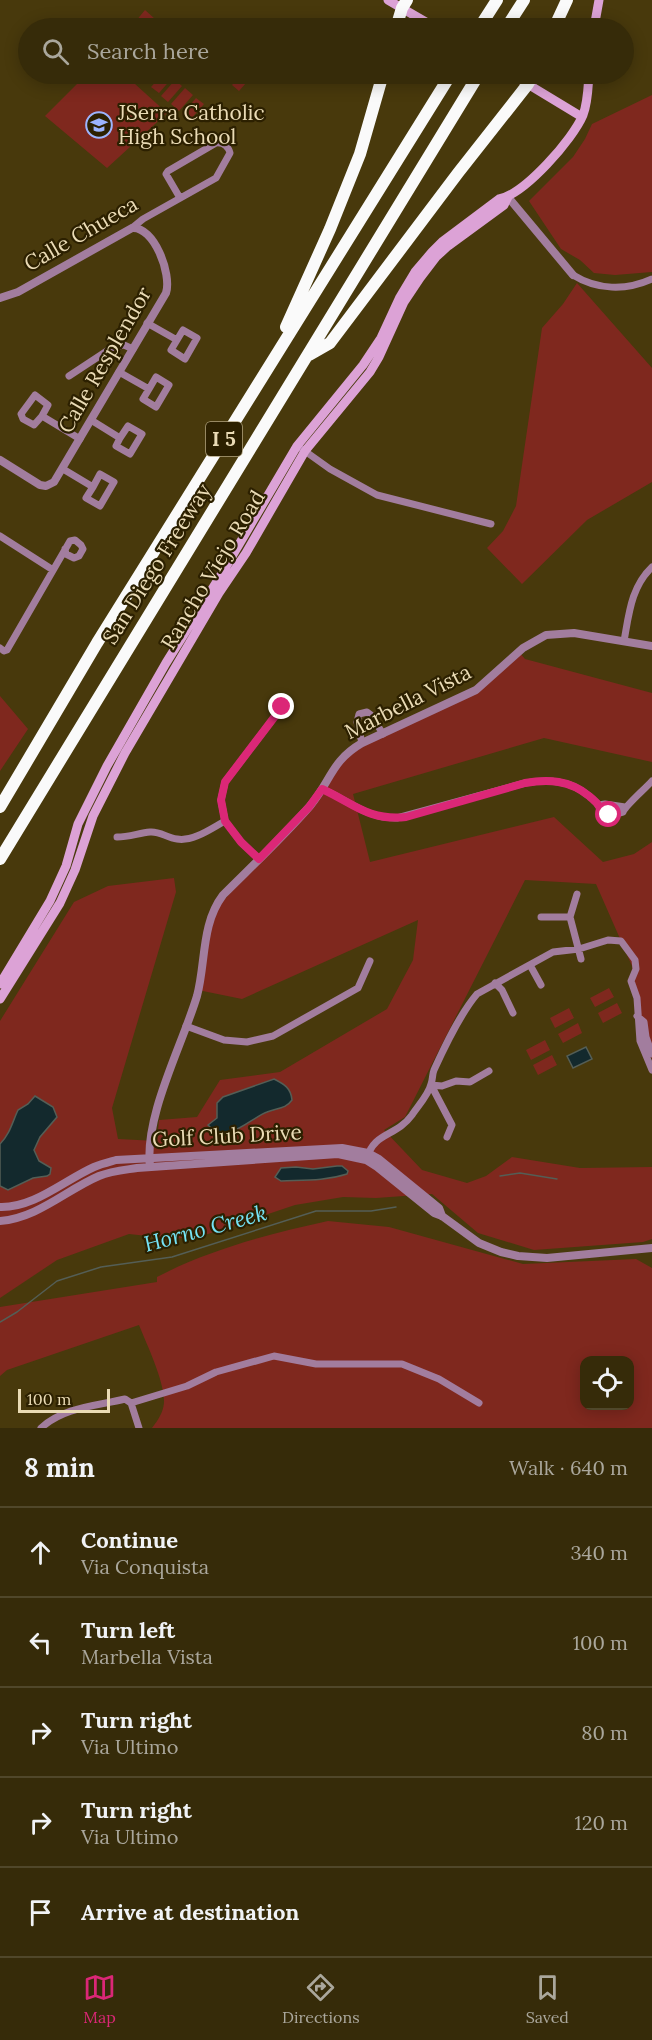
<!DOCTYPE html>
<meta charset="utf-8">
<style>
body{margin:0;font-family:Lora,serif;background:#3d3312;color:#f1f3f6}
.controls{position:absolute;right:18px;bottom:18px;display:grid;overflow:hidden;border-radius:12px;box-shadow:0 3px 15px #0003}
.controls button{width:54px;height:54px;display:grid;place-items:center;padding:0;border:0;border-bottom:2px solid #50472a;background:#362b09;color:#f1f3f6;font:30px sans-serif}
.scale{position:absolute;left:18px;bottom:15px;width:92px;box-sizing:border-box;padding-left:6px;border:3px solid #eadbb5;border-top:0;font-size:16px;line-height:21px;white-space:nowrap;color:#eadbb5;-webkit-text-stroke:4px #2c2000;paint-order:stroke}
.stop{position:absolute;width:18px;height:18px;margin:-14px;border:4px solid #db2777;border-radius:50%;background:#fff}
.stop.end{background:#db2777;border-color:#fff;box-shadow:0 2px 6px #0008}
.list{margin:0;padding:0;list-style:none}
h2{display:flex;justify-content:space-between;align-items:center;height:78px;margin:0;padding:0 24px;font-size:26px}
h2 small{font-size:20px;font-weight:400;color:#aaa79c}
.list li{display:grid;grid-template-columns:39px 1fr auto;gap:18px;align-items:center;box-sizing:border-box;height:90px;padding:0 24px;border-top:2px solid #50472a}
.list b{display:block;font-size:22px;white-space:nowrap}
.list p{margin:0;font-size:20px;white-space:nowrap;color:#aaa79c}
.list em{font-size:20px;font-style:normal;color:#aaa79c}
.icon{flex:none;width:33px;height:33px;fill:none;stroke:currentColor;stroke-width:2;stroke-linecap:round;stroke-linejoin:round}
.map{position:relative;flex:none;width:652px;height:1428px;overflow:hidden}
.search{position:absolute;background:#362b09;box-shadow:0 3px 15px #0003;left:18px;right:18px;top:18px;height:66px;display:flex;align-items:center;gap:15px;box-sizing:border-box;padding:0 21px;border-radius:33px;color:#aaa79c;font-size:22px}
.sheet{height:528px;background:#362b09}
nav{display:flex;justify-content:space-around;align-items:center;box-sizing:border-box;height:84px;border-top:2px solid #50472a;background:#362b09;font-size:16px;color:#aaa79c}
nav a{display:grid;justify-items:center;gap:3px}
nav .on{color:#db2777}
.map>svg:first-child{display:block}
</style>
<div class="map">
<svg width="652" height="1428" viewBox="0 0 652 1428">
<rect width="100%" height="100%" fill="#48390c"/>
<path fill="#7f281e" fill-rule="evenodd" d="M145,10l10,9 -8,9h-15l-1,-1z
M87,74h37l43,39 -60,55 -62,-52z
M163,74h6l4,3 -14,16 -8,-6z
M242,74l11,1 -14,16 -7,-6z
M175,80l7,6 -14,16 -7,-6z
M185,88l8,7 -14,16 -8,-7z
M652,95v177l-37,3 -21,-2 -14,-13 -19,-11 -32,-48 44,-44 12,-18 7,-15z
M196,98l8,6 -14,16 -8,-6z
M577,283l75,85v114l-65,38 -65,64 -35,-36 16,-17 13,-25 26,-178 21,-24z
M519,652l6,7 127,34v69l-108,-24 -191,56 17,68 184,-45 49,45 31,-8 18,-12v217l-8,-16 -12,-77 -36,-82 -71,-4 -120,237 -21,13 38,40 45,13 19,-7 26,-19 68,11 72,-1v72l-9,3 -109,8 -56,-17 -46,-39 -56,4 -33,-1 -48,8 -87,29 -33,5 -46,-5 -72,26 -57,38v-277l74,-119 34,-16 66,-8 2,14 -64,216 6,31 39,2 2,-21 38,-3 23,-37 60,-8 107,-63 26,-49 5,-40 -176,79 -44,-9 15,-78 96,-105 34,-51 133,-66z
M0,696l28,33 -28,42z
M609,988l5,9 -19,10 -5,-9z
M617,1003l5,10 -19,10 -5,-10z
M569,1008l5,10 -19,10 -5,-10z
M578,1023l4,10 -19,10 -5,-9z
M545,1040l5,10 -19,10 -5,-10z
M552,1055l5,10 -19,10 -5,-10z
M328,1221l61,6 134,37 113,-5 16,9v160h-500c6,-8 11,-15 12,-25 1,-21 -17,-58 -25,-78l-132,45 -7,6v-69l157,-25v-5c54,-28 112,-43 171,-56zM584,1360h46v46h-46z"/>
<path fill="#13292d" stroke="#545e56" stroke-width="1.5" d="M586,1047l6,12 -19,9 -6,-12z
M274,1079c10,5 17,9 18,21 -6,9 -15,8 -25,12 -17,6 -40,34 -59,13l9,-7v-15l6,-6z
M35,1096l18,11 4,10 -17,20 -6,13 5,11 12,7 -1,6 -3,2 -14,2 -25,12 -8,-4v-42c10,-10 12,-21 18,-34l10,-6z
M337,1166h5l6,5 -1,3c-22,7 -43,6 -66,7l-6,-4 6,-9 15,-1 17,2z"/>
<g fill="none" stroke-linecap="round" stroke-linejoin="round">
<path stroke="#545e56" stroke-width="1.5" d="M500,1176l20,-3 37,6
M0,1322l17,-10 40,-31 44,-14 71,-10 144,-46h55l25,-4"/>
<path stroke="#a27d9e" stroke-width="7" d="M132,228l11,-9 73,-41 14,-25c-2,-7 -6,-11 -14,-10l-48,28 -2,3 14,24
M573,275c24,15 53,16 79,4
M147,323l30,17
M183,330l14,8 -12,21 -14,-9z
M119,372l30,17 7,-12 13,8 -13,22 -13,-8 6,-10
M69,376l44,-29 11,-2 9,4
M42,416l6,-11 -13,-10 -14,19 2,5 11,6 8,-9 38,23
M91,420l29,18 8,-12 14,8 -12,20 -14,-8 4,-8
M302,449l28,20 47,26 114,29
M63,469l30,18 7,-13 14,8 -14,24 -14,-8 7,-11
M0,536l53,34
M624,641c5,-27 7,-54 28,-74
M0,648l4,3 3,-1 63,-109 5,-1 6,5 2,4 -4,7 -5,2 -8,-4 -1,-5
M362,743l-5,-21 2,-8 8,-2 4,3 12,19
M322,789c26,11 45,30 75,29l128,-35c23,-4 45,-3 64,13 6,5 10,8 12,15l11,4 11,-3c3,-7 22,-23 29,-31
M599,805l6,-1 20,3
M117,837c12,0 22,-4 33,-5 10,-1 17,6 27,7 16,3 35,-11 48,-18
M259,859l-18,-17 -16,-21 -4,-21 4,-18 57,-75
M541,917h29l11,42
M570,917l7,-23
M530,965l11,20
M495,983l7,7 11,23
M637,1016l7,6 2,15 6,17
M186,1026l38,14 23,2 26,-6 85,-48 12,-27
M431,1085l11,1 14,-5 14,1 19,-11
M431,1085l21,40 -5,12
M367,1158c7,-26 29,-21 45,-43 6,-9 17,-21 19,-31 2,-5 1,-9 3,-14 11,-24 26,-56 43,-76l76,-42 26,-3 29,-9 13,1 14,19 1,9 -5,12 6,17 3,43 12,29
M131,1403l56,-17 29,-14 58,-16 42,8h86l37,15 40,24
M131,1403l8,25
M41,1428c23,-21 55,-22 84,-29l6,4"/>
<path stroke="#a27d9e" stroke-width="8" d="M508,197l65,78
M0,298l18,-6 114,-64c22,-2 40,46 34,65l-112,189 -8,4 -6,-1 -40,-25
M150,1167c-6,-51 32,-121 47,-171 9,-34 4,-72 26,-101 29,-29 60,-58 87,-89 21,-25 21,-45 52,-63l114,-53 47,-42 23,-13 28,-2 78,13
M0,1207c34,1 63,-26 94,-40 7,-3 15,-5 22,-7l226,-12 26,5 11,6 54,44 6,5 3,8
M0,1221c38,-3 66,-31 99,-45 12,-5 25,-6 38,-8l201,-14 28,6 11,7 57,46 8,3 37,27 22,9 17,4 29,2 105,-10"/>
<path stroke="#dca2d6" stroke-width="9" d="M388,0l48,28
M594,28l5,-28
M511,74l71,43
M0,984l50,-83 16,-35 12,-42 29,-58 59,-103 55,-88 76,-129 66,-81 18,-27 19,-41 15,-25 17,-20 11,-11 56,-42c26,-5 74,-60 84,-84 5,-13 5,-28 6,-41
M0,999l60,-96 15,-33 18,-54 32,-63 94,-160 27,-40 59,-102 65,-79 9,-15 25,-55 16,-24 16,-21 12,-11 56,-41 4,-8"/>
<path stroke="#fafafa" stroke-width="12" d="M396,28l6,-20 5,-8
M479,28l18,-28
M506,28l18,-28
M554,28l13,-28
M286,327l44,-98 30,-75 23,-80
M309,355l21,-12 128,-170 70,-89 6,-10
M0,807l97,-164 354,-569
M0,859l479,-785"/>
</g>
<g fill="none" stroke-linecap="round" stroke-linejoin="round">
<path stroke="#db2777" stroke-width="8" d="M282,707l-57,75 -4,18 4,21 16,21 18,17 50,-52 13,-18c31,14 46,32 84,28l119,-34c23,-4 45,-3 64,13 6,5 10,8 12,15l8,4"/>
</g>
<defs>
<g id="school-ring" transform="scale(1.35)"><circle r="9.5" fill="#2c2000" stroke="#9cb4fd" stroke-width="1.5"/><path d="M0-5L7-2L0 1L-7-2ZM-4 1L0 2.5L4 1V4Q0 6-4 4Z" fill="#9cb4fd"/></g>
</defs>
<g fill-rule="evenodd">
<use href="#school-ring" x="99" y="125"/>
</g>
<g text-anchor="middle" stroke-width="4.5" stroke-linejoin="round" paint-order="stroke">
<rect fill="#2c2000" stroke="#b1a37f" stroke-width="1.5" x="206" y="422" width="36" height="34" rx="4.5"/>
<g font-size="20" font-weight="bold" fill="#eadbb5">
<text x="224" y="446">I 5</text>
</g>
<g font-size="21" fill="#eadbb5" stroke="#2c2000" text-anchor="start">
<text x="118" y="120">JSerra Catholic<tspan x="118" dy="24">High School</tspan></text>
</g>
<g font-size="21" fill="#eadbb5" stroke="#2c2000">
<text transform="translate(81 234) rotate(-30)" y="7">Calle Chueca</text>
<text transform="translate(105 360) rotate(-60)" y="7">Calle Resplendor</text>
<text transform="translate(157 564) rotate(-58)" y="7">San Diego Freeway</text>
<text transform="translate(213 570) rotate(-59)" y="7">Rancho Viejo Road</text>
<text transform="translate(408 702) rotate(-27)" y="7">Marbella Vista</text>
<text transform="translate(227 1136) rotate(-3)" y="7">Golf Club Drive</text>
</g>
<g font-size="22" font-style="italic" fill="#75e3f5" stroke="#2c2000">
<text transform="translate(205 1228) rotate(-15)" y="8">Horno Creek</text>
</g>
</g>
</svg>
<div class="controls">
<button><svg class="icon" aria-label="locate" viewBox="0 0 24 24"><circle cx="12" cy="12" r="6"/><path d="M12 2v4M12 18v4M2 12h4M18 12h4"/></svg></button>
</div>
<div class="scale">100 m</div>
<div class="stop" style="left:609px;top:815px"></div>
<div class="stop end" style="left:282px;top:707px"></div>
<div class="search"><svg class="icon" aria-label="search" viewBox="0 0 24 24"><circle cx="10" cy="10" r="6"/><path d="M15 15l6 6"/></svg>Search here</div>
</div>
<section class="sheet">
<h2>8 min<small>Walk · 640 m</small></h2>
<ul class="list">
<li><svg class="icon" aria-label="ahead" viewBox="0 0 24 24"><path d="M12 20V5M6 11l6-6 6 6"/></svg><div><b>Continue</b><p>Via Conquista</p></div><em>340 m</em></li>
<li><svg class="icon" aria-label="left" viewBox="0 0 24 24"><path d="M17 20v-9H6M10 6l-5 5 5 5"/></svg><div><b>Turn left</b><p>Marbella Vista</p></div><em>100 m</em></li>
<li><svg class="icon" aria-label="right" viewBox="0 0 24 24"><path d="M7 20v-9h11M14 6l5 5-5 5"/></svg><div><b>Turn right</b><p>Via Ultimo</p></div><em>80 m</em></li>
<li><svg class="icon" aria-label="right" viewBox="0 0 24 24"><path d="M7 20v-9h11M14 6l5 5-5 5"/></svg><div><b>Turn right</b><p>Via Ultimo</p></div><em>120 m</em></li>
<li><svg class="icon" aria-label="arrive" viewBox="0 0 24 24"><path d="M6 21V4h12l-3 4 3 4H6"/></svg><div><b>Arrive at destination</b></div></li>
</ul>
</section>
<nav>
<a class="on"><svg class="icon" aria-label="map" viewBox="0 0 24 24"><path d="M3 6l6-2 6 2 6-2v14l-6 2-6-2-6 2zM9 4v14M15 6v14"/></svg>Map</a>
<a><svg class="icon" aria-label="directions" viewBox="0 0 24 24"><path d="M12 3l9 9-9 9-9-9zM9 14v-3h6M13 9l2 2-2 2"/></svg>Directions</a>
<a><svg class="icon" aria-label="saved" viewBox="0 0 24 24"><path d="M7 4h10v16l-5-4-5 4z"/></svg>Saved</a>
</nav>
